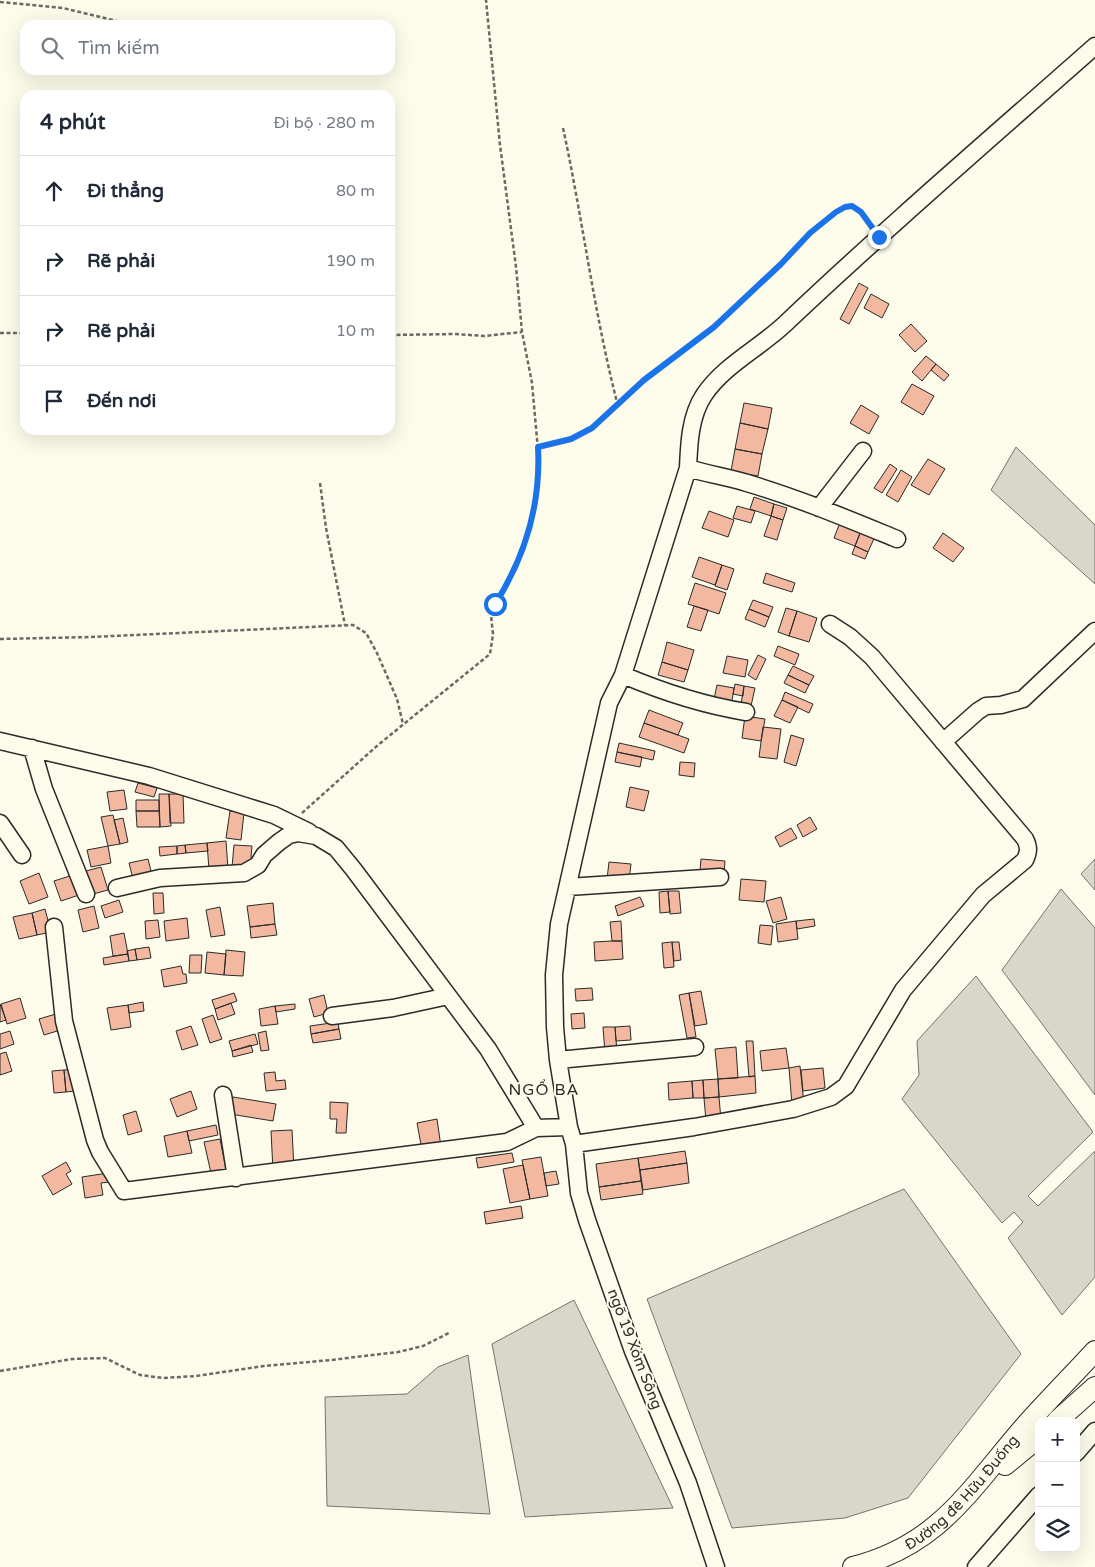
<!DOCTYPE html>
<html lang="vi">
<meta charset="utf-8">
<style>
body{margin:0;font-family:"Varela Round",sans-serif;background:#f6f6f7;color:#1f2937}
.controls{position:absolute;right:15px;bottom:15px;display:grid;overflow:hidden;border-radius:10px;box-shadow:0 5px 20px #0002}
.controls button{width:45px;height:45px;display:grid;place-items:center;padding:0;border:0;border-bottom:1px solid #e0e1e3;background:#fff;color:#1f2937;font:25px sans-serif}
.stop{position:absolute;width:15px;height:15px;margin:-11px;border:4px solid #1a73e8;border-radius:50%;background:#fff}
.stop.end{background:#1a73e8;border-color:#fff;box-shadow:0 1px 5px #0008}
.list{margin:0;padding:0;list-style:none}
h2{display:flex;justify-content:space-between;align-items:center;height:65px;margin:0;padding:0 20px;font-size:21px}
h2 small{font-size:16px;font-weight:400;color:#747a83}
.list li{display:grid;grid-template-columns:32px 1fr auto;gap:15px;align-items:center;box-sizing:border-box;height:70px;padding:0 20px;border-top:1px solid #e0e1e3}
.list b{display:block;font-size:19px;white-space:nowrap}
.list em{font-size:16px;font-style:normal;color:#747a83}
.icon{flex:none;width:28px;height:28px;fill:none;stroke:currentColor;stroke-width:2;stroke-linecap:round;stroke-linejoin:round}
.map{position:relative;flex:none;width:1095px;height:1567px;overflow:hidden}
.search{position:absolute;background:#fff;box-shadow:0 5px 20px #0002;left:20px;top:20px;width:375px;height:55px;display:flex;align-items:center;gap:12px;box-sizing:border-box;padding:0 18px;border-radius:15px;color:#747a83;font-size:19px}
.panel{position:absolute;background:#fff;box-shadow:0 5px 20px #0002;left:20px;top:90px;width:375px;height:345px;border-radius:15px}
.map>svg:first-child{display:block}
</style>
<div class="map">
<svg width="1095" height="1567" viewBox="0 0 1095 1567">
<rect width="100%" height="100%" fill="#fdfbea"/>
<path fill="#d8d7c9" stroke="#74746e" d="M1016,447l79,78v59l-104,-94z
M1095,859v31l-14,-16z
M1061,889l34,39v167l-93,-125z
M976,976l117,156 -65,64 10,10 57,-55v126l-33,38 -54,-77 15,-16 -9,-10 -12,11 -100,-124 17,-24 -2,-34z
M904,1189l117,165 -113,144 -63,20 -113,10 -85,-229z
M574,1300l99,208 -148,9 -33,-173z
M468,1355l22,159 -163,-8 -2,-109 82,-3 31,-27z"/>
<path fill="#f2b8a0" stroke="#2b2b2b" d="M859,283l9,5 -19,36 -9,-5z
M871,294l18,10 -7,14 -18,-10z
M911,324l16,17 -12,11 -16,-17z
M926,356l10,8 -14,17 -10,-9z
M936,364l13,11 -5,6 -13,-11z
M912,384l22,12 -11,19 -22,-13z
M744,403l28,5 -4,21 -28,-6z
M861,405l18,11 -10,18 -19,-11z
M740,423l28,6 -6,25 -27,-5z
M735,449l27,5 -4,22 -27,-5z
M928,459l17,10 -16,26 -18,-10z
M890,464l7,5 -15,24 -8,-5z
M901,470l11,7 -14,25 -12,-7z
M754,497l20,7 -3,12 -21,-7z
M774,504l13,4 -4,12 -12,-4z
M737,506l18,5 -4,12 -18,-5z
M709,511l25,9 -6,17 -26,-9z
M771,516l12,4 -6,20 -13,-4z
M841,520l21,8 -7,18 -21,-8z
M862,528l14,6 -8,18 -13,-6z
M943,533l21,15 -11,14 -20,-14z
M855,546l13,6 -3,7 -13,-5z
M699,557l23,8 -7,20 -23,-8z
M722,565l12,4 -7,21 -12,-4z
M766,573l29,10 -3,9 -29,-9z
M695,583l31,10 -7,21 -31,-10z
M753,600l20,7 -4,10 -20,-8z
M694,606l14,4 -7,21 -14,-4z
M786,608l11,3 -8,25 -11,-4z
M749,609l20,8 -4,10 -20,-8z
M797,611l20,7 -8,24 -20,-6z
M667,642l27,8 -6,20 -26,-8z
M778,646l21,8 -4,11 -21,-9z
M758,655l8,4 -10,21 -8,-5z
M727,656l21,4 -3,17 -22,-4z
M662,662l26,8 -4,12 -26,-7z
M793,666l21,10 -5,9 -21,-10z
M788,675l21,10 -4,8 -21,-10z
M735,684l9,2 -1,10 -10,-2z
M717,685l17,3 -3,19 -18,-3z
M744,686l11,2 -4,18 -10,-2z
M785,692l28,12 -4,9 -27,-13z
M782,700l16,7 -8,16 -16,-7z
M649,710l34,13 -5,12 -34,-12z
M745,716l20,3 -4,22 -19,-3z
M644,723l45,16 -5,14 -45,-16z
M763,727l18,2 -4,30 -18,-2z
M791,735l13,4 -8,27 -12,-4z
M619,743l36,8 -2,9 -36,-8z
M617,752l25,5 -2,10 -25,-5z
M680,762l15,1 -1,14 -15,-2z
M138,783l19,5 -3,9 -19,-5z
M630,787l19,4 -5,20 -18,-4z
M124,790l3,19 -17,2 -3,-19z
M159,794h10l2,32 -11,1z
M169,794h14l1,29h-14z
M136,800h23v11h-23z
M136,811h23l1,16h-23z
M230,811l14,2 -3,27 -15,-2z
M113,815l7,29 -12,2 -7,-29z
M810,817l7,12 -14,8 -6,-12z
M123,818l5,24 -8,2 -6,-24z
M791,828l6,10 -17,9 -5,-10z
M226,841l2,28 -19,1 -2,-27z
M207,843l1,8 -22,2 -1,-8z
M185,845l1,8 -9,1v-8z
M234,845l18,1 -2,22 -18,-1z
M108,846l3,17 -20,4 -4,-17z
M177,846v8l-17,2 -1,-9z
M148,859l4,16 -19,4 -4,-16z
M701,859l24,2 -1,13 -24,-3z
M609,862l22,2 -2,17 -22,-2z
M101,867l7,23 -15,4 -7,-23z
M39,873l9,24 -19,7 -9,-23z
M76,874l6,20 -21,7 -7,-20z
M741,879l25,2 -2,21 -25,-2z
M668,891l2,21 -10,1 -1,-21z
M668,891h11l2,22 -11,1z
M153,893h10l1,20 -10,1z
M640,897l4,9 -26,10 -3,-10z
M781,897l6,22 -14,4 -7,-22z
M119,900l4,12 -18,6 -4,-12z
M273,903l2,21 -25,3 -3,-21z
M94,906l5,22 -16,4 -5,-22z
M220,907l5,28 -14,2 -5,-27z
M45,909l6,23 -14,3 -5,-22z
M32,913l5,22 -18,4 -6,-22z
M187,918l2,20 -23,3 -2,-20z
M814,919l1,7 -18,3 -1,-8z
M158,920l2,17 -14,2 -1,-18z
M621,921l1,20h-10l-2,-19z
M796,921l2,18 -20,3 -2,-18z
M275,924l2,11 -26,3 -1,-11z
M760,925l13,1 -2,19 -13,-2z
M124,933l4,21 -15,2 -3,-20z
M612,941h10l1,18 -28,2 -1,-19z
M672,942h7l2,18 -7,1z
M672,942l2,25 -10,1 -2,-25z
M149,947l2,11 -14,2 -2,-11z
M135,949l2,11 -8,1 -2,-10z
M226,950l19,2 -2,24 -19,-1z
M207,952l19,2 -2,21 -19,-2z
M128,954l1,7 -25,4 -1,-7z
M190,955h12l-1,18h-12z
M181,966l2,8h3l1,9 -23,4 -3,-17z
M592,988l1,12 -17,1 -1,-12z
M701,991l6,33 -12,2 -6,-33z
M234,993l3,8 -22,8 -3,-9z
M689,993l7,44 -9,1 -8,-43z
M324,995l4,18 -14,4 -5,-18z
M20,998l6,20 -19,6 -6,-20z
M143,1002l1,9 -15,2 -1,-8z
M231,1003l4,11 -17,6 -3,-11z
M0,1004l6,16 -6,2z
M295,1004v5l-19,3 -1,-6z
M128,1005l3,22 -20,3 -4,-22z
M275,1006l3,18 -17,2 -2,-17z
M59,1013l5,16 -20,6 -5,-16z
M584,1013l1,15 -13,1 -1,-15z
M213,1015l9,24 -12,4 -8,-24z
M338,1022l1,7 -28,5 -1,-8z
M191,1026l7,19 -16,5 -6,-19z
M630,1026l1,14 -15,1 -1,-14z
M603,1027h12l2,25 -12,1z
M339,1029l2,10 -28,4 -2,-9z
M10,1031l4,13 -14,5v-15z
M266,1031l3,19 -8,1 -3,-18z
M255,1034l3,10 -26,7 -3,-10z
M746,1041h7l2,35 -6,1z
M251,1045l2,7 -20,5 -1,-6z
M736,1047l2,31 -20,1 -3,-30z
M786,1048l3,20 -27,3 -2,-20z
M6,1052l6,19 -12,4v-21z
M800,1066l4,38 -12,1 -3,-37z
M823,1068l2,20 -22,3 -2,-21z
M73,1069l2,22 -9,1 -2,-22z
M64,1070l2,22 -12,1 -2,-22z
M275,1072l1,9 9,-1 1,9 -20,2 -2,-18z
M755,1076l1,17 -37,4 -1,-18z
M718,1079l1,18 -15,1 -1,-18z
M703,1080l1,18h-11l-1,-17z
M692,1081l1,17 -24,2 -1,-17z
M191,1091l6,18 -20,8 -7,-18z
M233,1097l43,7 -3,17 -43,-7z
M719,1097l2,23 -15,1 -2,-23z
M330,1102l18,1 -2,30h-10l1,-14h-7z
M136,1111l6,20 -14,4 -5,-20z
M437,1119l4,28 -19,3 -5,-27z
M216,1125l2,10 -29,6 -2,-10z
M292,1130l2,39 -21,2 -2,-40z
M187,1131l5,22 -24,4 -4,-21z
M220,1139l6,30 -15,4 -7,-31z
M685,1151l2,12 -47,7 -2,-12z
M512,1153l2,9 -36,6 -2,-10z
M541,1157l7,39 -18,3 -8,-39z
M638,1158l3,23 -42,6 -3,-23z
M66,1162l5,9 -5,3 6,10 -19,11 -11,-19z
M687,1163l2,20 -46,7 -3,-20z
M523,1165l7,34 -20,4 -7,-34z
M556,1171l3,13 -13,2 -2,-13z
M108,1173l1,9 -8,1 2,12 -18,3 -3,-21z
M641,1181l2,13 -42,6 -2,-13z
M521,1206l2,12 -37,6 -2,-12z"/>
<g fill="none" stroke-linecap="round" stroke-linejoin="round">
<g stroke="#2b2b2b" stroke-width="19">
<path id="minor" d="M688,468c1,-24 2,-52 16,-73 20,-30 56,-47 82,-72 100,-95 205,-185 309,-277
M819,508l44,-57
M623,675c40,17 80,30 123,37
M0,741l149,35 125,39 35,17
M943,742l35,-31 8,-5 15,-1 22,-6 72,-68
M32,748l12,41 42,105
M0,823l22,32
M568,887l152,-10
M117,888l43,-10 84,-5 14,-8 6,-10 15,-13 10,-7 9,-2 18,3 20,12 18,22 134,179 48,79
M54,927l10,94 31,119 5,12 24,39 383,-49 29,-14 33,-1
M332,1016l61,-8 55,-12
M558,1060l137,-13
M223,1095l13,83
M574,1144l120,-17 99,-18 38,-12 15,-11 57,-96 80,-95 42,-35c4,-9 4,-13 0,-21l-153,-182 -22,-20 -20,-13
M1076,1453l19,-22
M716,1567l-28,-84 -55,-132 -46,-131 -8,-27 -5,-49 -5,-17 -11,-67 -3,-33 -1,-52 5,-51 50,-221 14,-28 65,-207c19,6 40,9 59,15 51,15 101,36 150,56
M976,1567l63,-72"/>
</g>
<g stroke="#2b2b2b" stroke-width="22">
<g id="major">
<path d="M1057,1421l38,-34"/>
<path d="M1005,1465l34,-28"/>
<path id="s1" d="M853,1567c87,-22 117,-78 172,-141 23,-26 47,-50 70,-75"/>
</g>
</g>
<path stroke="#6a6964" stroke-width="2.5" stroke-dasharray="4 2.5" stroke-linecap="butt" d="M0,2l63,6 62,15
M563,128c20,92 31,186 55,278
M0,333h25
M390,335l66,-1 28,2 38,-4
M538,447l33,-8 21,-11 53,-48 69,-53 67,-63 29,-31 26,-21 9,-5 7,-1 9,5 10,13
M320,483l6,45 19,97
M0,639l91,-2 262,-12 13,8 11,20 20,46 6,25
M302,813l76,-68 112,-91 3,-20 -2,-18 34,-73 8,-25 4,-26 1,-42 -6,-67 -10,-51 -6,-65 -16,-122 -14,-145
M0,1371l72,-12 33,-1 35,17 23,3 33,-2 68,-10 67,-6 67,-8 25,-6 26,-13"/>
<use href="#minor" stroke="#fdfbea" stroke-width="16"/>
<use href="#major" stroke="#fdfbea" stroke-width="20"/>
</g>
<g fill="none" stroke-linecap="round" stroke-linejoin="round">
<path stroke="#1a73e8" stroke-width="6" d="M495,604c30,-47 46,-100 43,-157l33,-8 21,-11 52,-48 70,-53 67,-63 29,-31 26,-21 9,-5 7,-1 9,6 18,25"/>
</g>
<g text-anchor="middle" stroke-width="4" stroke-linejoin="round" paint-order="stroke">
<g font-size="15" fill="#2b2b2b" stroke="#fdfbea">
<text transform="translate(635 1349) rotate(69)" y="5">ngõ 19 Xóm Sông</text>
<text dy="5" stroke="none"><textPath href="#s1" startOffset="135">Đường đê Hữu Đuống</textPath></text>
</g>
<g font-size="16" letter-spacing="1" fill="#2b2b2b" stroke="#fdfbea">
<text x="544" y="1095">NGỔ BA</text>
</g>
</g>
</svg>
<div class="controls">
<button>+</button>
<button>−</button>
<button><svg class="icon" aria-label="layers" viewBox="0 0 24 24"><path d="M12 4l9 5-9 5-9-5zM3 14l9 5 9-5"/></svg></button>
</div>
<div class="stop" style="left:495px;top:604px"></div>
<div class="stop end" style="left:879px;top:237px"></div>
<div class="search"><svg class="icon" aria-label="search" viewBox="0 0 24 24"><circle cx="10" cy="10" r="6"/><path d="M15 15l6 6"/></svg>Tìm kiếm</div>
<section class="panel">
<h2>4 phút<small>Đi bộ · 280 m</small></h2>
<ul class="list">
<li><svg class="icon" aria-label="ahead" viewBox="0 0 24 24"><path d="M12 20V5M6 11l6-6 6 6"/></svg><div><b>Đi thẳng</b></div><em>80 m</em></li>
<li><svg class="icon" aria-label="right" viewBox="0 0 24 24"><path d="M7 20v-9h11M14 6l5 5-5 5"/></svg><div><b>Rẽ phải</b></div><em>190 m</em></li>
<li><svg class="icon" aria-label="right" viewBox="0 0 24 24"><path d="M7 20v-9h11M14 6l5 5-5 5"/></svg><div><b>Rẽ phải</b></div><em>10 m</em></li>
<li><svg class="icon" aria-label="arrive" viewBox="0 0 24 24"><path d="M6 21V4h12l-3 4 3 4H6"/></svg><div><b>Đến nơi</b></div></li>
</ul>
</section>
</div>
